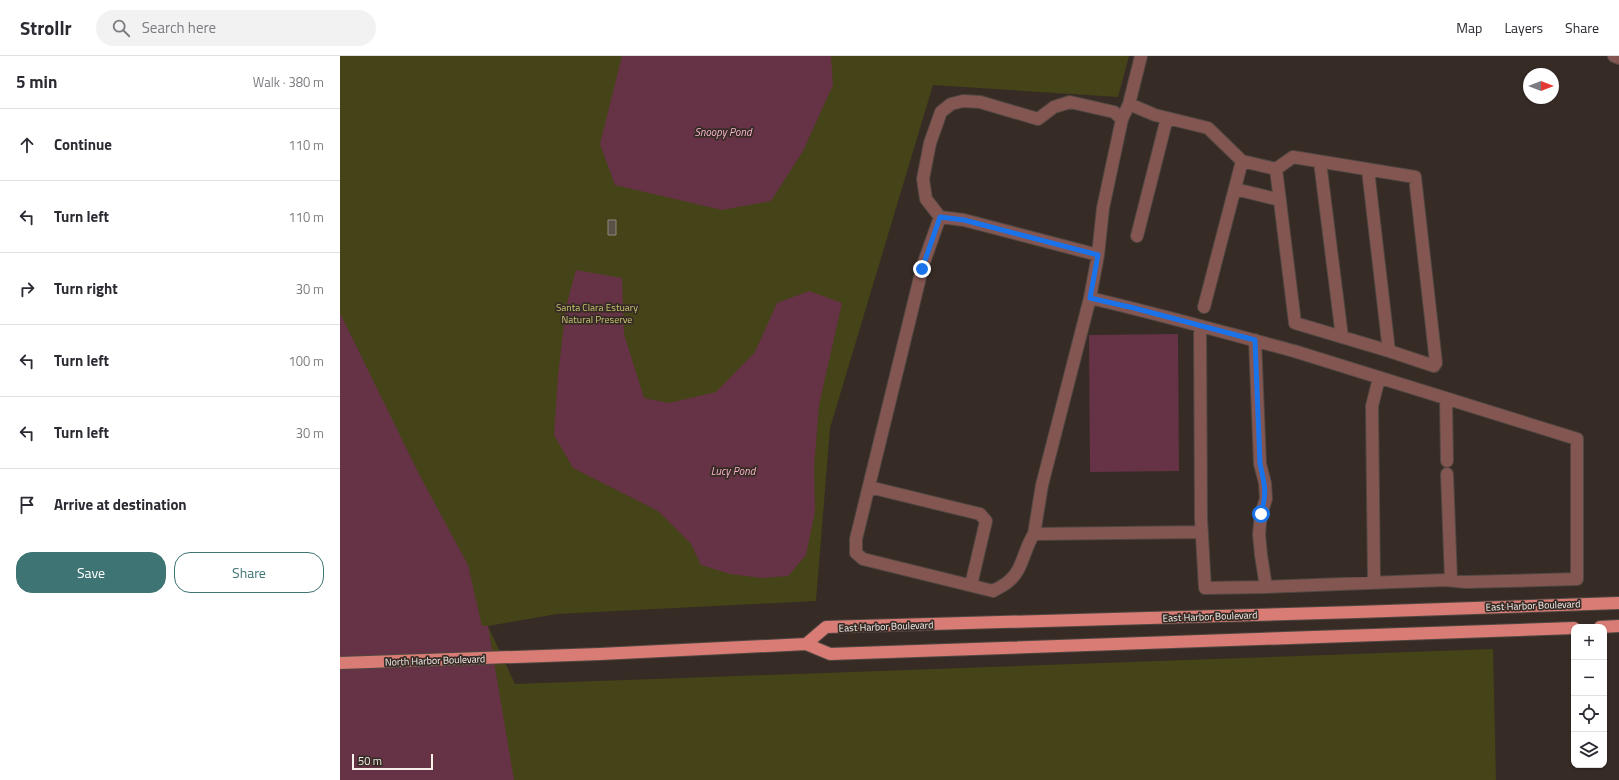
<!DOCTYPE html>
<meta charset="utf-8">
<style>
body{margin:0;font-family:"Titillium Web",sans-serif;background:#f2f2f3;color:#2b2b33}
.controls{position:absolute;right:12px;bottom:12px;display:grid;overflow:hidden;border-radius:8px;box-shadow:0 1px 3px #0004}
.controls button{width:36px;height:36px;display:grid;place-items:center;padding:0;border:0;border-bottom:1px solid #e1e1e2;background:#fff;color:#2b2b33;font:20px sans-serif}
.compass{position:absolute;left:1183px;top:12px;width:36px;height:36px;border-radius:50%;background:#fff;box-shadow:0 1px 3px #0004;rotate:90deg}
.scale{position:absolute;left:12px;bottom:10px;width:81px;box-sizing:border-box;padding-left:4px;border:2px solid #f7f0eb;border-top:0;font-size:11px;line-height:14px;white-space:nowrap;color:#f7f0eb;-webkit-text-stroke:3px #362b25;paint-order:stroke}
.stop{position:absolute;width:12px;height:12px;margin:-9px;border:3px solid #1a73e8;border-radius:50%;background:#fff}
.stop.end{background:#1a73e8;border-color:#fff;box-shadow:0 1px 4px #0008}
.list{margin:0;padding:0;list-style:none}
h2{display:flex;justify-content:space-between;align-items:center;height:52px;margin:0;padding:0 16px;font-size:17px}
h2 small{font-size:13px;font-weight:400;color:#7c7c81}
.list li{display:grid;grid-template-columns:26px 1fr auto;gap:12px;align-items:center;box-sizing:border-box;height:72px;padding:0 16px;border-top:1px solid #e1e1e2}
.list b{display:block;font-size:15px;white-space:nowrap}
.list em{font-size:13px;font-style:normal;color:#7c7c81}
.actions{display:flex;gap:8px;padding:12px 16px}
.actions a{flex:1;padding:9px 0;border:1px solid #3e7474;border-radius:16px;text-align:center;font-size:14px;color:#3e7474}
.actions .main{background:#3e7474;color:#fff}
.icon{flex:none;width:22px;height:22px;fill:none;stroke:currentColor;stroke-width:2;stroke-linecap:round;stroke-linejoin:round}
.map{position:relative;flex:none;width:1279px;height:724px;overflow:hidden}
header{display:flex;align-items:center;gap:24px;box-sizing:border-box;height:56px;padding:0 20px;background:#fff;border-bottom:1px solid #e1e1e2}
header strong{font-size:19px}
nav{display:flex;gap:22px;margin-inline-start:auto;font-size:14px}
.search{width:280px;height:36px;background:#f2f2f3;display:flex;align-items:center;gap:10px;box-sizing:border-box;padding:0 14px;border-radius:22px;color:#7c7c81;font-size:15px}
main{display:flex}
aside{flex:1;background:#fff}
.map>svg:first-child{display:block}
</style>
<header>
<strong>Strollr</strong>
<div class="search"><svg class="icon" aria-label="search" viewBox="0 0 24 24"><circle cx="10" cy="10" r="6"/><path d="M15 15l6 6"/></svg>Search here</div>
<nav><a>Map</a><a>Layers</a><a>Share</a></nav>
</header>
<main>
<aside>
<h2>5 min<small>Walk · 380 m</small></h2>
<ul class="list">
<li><svg class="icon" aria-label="ahead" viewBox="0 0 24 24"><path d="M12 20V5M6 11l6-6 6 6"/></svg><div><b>Continue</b></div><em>110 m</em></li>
<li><svg class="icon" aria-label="left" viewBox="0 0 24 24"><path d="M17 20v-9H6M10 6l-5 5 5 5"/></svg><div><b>Turn left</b></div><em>110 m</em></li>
<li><svg class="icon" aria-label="right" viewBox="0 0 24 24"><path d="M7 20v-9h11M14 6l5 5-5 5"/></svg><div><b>Turn right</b></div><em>30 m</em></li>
<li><svg class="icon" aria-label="left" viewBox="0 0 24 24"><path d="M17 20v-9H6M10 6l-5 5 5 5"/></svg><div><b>Turn left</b></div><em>100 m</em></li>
<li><svg class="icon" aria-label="left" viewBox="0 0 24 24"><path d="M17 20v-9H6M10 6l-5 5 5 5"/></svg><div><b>Turn left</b></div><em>30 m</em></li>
<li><svg class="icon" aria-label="arrive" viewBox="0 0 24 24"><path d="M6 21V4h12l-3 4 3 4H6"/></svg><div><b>Arrive at destination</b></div></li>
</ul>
<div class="actions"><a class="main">Save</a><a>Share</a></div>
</aside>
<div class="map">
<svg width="1279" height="724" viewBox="0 0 1279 724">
<rect width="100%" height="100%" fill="#362b25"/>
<path fill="#454318" d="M0,0h789l-11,41 -185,-12 -103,343 -14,173 -259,13 -69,12 27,58 978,-35 3,131h-1156z"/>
<path fill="#653345" d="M282,0h209l2,29 -30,66 -32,50 -49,9 -107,-25 -15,-41z
M236,214l46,8 2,56 20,64 25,5 47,-11 39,-40 22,-49 32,-12 33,12 -23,102 -5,63 1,43 -9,44 -18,21 -26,2 -32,-4 -29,-9 -10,-21 -33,-33 -85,-43 -19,-33 4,-59 8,-69z
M0,257l80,163 48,89 14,61h6l26,154h-174z
M838,278l1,137 -89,1 -1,-137z"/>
<path fill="#595146" stroke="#8f887b" d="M268,164h8v15h-8z"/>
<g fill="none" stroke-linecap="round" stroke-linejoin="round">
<g stroke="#514741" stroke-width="14">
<path id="minor" d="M1274,0l5,2
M789,48l26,11 53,13 34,33 34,8 17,-12 122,20 21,186 -2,3 -45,-15
M782,63l-8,-7 -44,-10 -16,5 -16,12 -58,-17 -17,-1 -12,3 -10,8 -11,31 -7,36 3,20 14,18 -17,48 -67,274v14l7,6 130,32c5,-3 12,-6 16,-10 14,-11 15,-33 25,-47l168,-2
M980,106l22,175
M936,113l19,154 94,28 -21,-181
M895,133l45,11
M600,161l24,3 134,35
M797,180l30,-118
M750,242c69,16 136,35 204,53l283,88v140l-111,3 -20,-2 -180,7 -5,-32 -2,-21 2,-20 5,-15 -1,-16 -5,-19 -5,-124
M864,251l38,-146
M860,270l1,193 4,69 61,-1
M1106,343l1,62
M1107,418l4,106
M529,431l111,27 6,7 -15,64
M694,478l8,-49 48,-187 8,-43 5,-47 19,-89 7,-15 12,-48
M1034,526l-2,-176 7,-28"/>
</g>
<g stroke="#514741" stroke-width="14">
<path id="major" d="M1260,571l19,-1
M466,588l20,-17 531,-15 262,-9
M0,607l260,-9 206,-10 24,10 744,-26"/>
</g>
<use href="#minor" stroke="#845652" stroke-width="12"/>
<use href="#major" stroke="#d87c75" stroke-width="12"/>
</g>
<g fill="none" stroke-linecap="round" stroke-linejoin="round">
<path stroke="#1a73e8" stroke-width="5" d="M582,213l18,-52 24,3 134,35 -8,43 44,10 121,32 5,124c5,21 7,29 1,50"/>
</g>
<g text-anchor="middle" stroke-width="3.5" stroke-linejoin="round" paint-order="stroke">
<g font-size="10" fill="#c8c471" stroke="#362b25">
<text x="257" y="255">Santa Clara Estuary<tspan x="257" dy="12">Natural Preserve</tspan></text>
</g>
<g font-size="10" fill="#f7f0eb" stroke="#362b25">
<text transform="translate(1193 549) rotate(-2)" y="4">East Harbor Boulevard</text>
<text transform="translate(870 560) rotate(-2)" y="4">East Harbor Boulevard</text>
<text transform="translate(546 570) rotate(-2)" y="4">East Harbor Boulevard</text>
<text transform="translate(95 604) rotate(-2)" y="4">North Harbor Boulevard</text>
</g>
<g font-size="11" font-style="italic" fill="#fbb6cc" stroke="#362b25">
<text x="383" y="80">Snoopy Pond</text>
<text x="393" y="419">Lucy Pond</text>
</g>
</g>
</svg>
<div class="controls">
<button>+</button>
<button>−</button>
<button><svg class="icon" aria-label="locate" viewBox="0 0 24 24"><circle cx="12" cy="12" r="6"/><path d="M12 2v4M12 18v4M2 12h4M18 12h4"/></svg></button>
<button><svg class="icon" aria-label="layers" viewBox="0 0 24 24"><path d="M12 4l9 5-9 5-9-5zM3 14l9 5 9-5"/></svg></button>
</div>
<svg class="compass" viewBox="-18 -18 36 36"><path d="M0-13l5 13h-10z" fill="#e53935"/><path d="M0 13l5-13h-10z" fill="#7c7c81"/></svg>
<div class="scale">50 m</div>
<div class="stop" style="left:921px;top:458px"></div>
<div class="stop end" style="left:582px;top:213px"></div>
</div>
</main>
